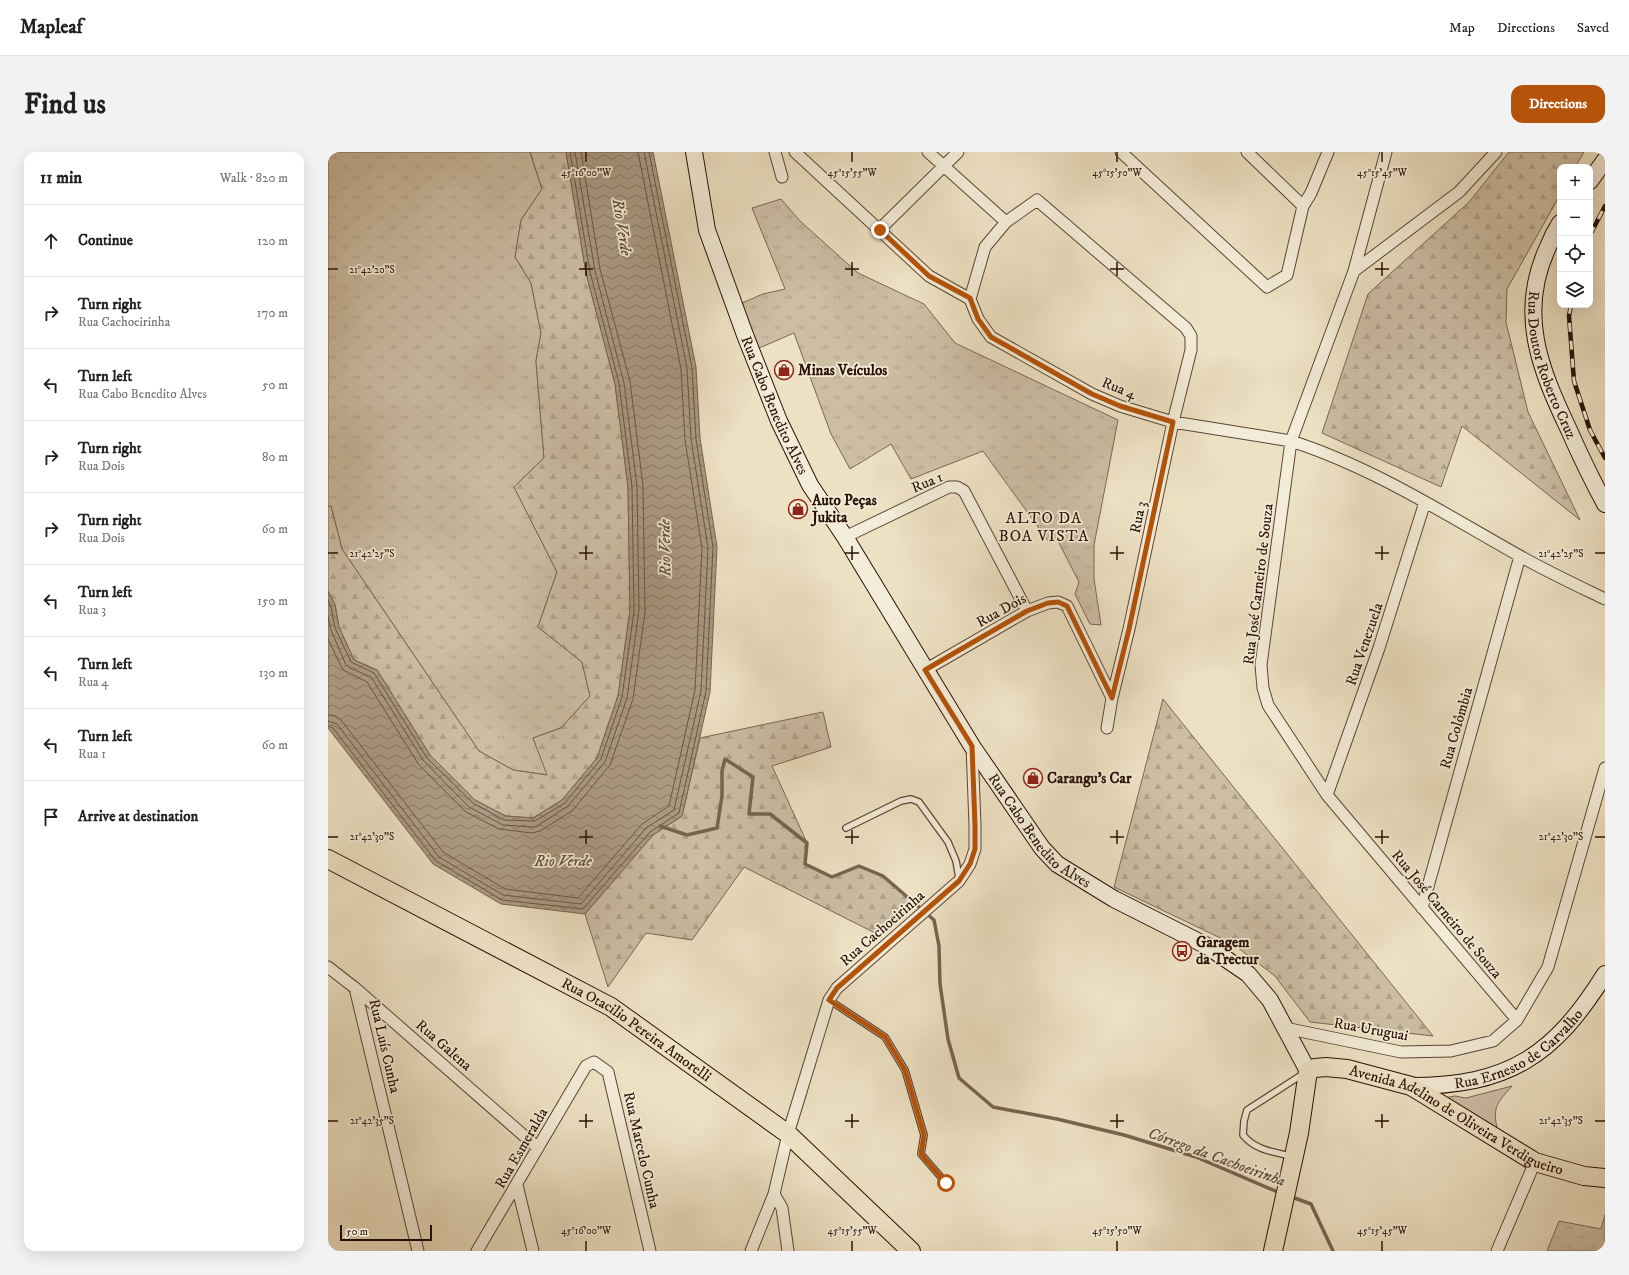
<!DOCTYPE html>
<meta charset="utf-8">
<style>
body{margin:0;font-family:"IM FELL DW Pica",serif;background:#f2f2f2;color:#202124}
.controls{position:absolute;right:12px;top:12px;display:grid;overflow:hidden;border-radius:8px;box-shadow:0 4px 16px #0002}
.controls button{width:36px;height:36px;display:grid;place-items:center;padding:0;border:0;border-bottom:1px solid #e0e0e0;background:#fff;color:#202124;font:20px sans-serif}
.scale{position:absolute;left:12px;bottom:10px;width:92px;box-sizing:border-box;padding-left:4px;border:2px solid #2a1005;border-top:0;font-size:11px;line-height:14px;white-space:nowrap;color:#2a1005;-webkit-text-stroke:3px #f3ecd8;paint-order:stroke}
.stop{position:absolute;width:12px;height:12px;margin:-9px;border:3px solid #b45309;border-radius:50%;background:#fff}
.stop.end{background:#b45309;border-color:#fff;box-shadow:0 1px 4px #0008}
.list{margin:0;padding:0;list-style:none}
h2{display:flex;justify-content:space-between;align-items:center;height:52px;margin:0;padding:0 16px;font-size:17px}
h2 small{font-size:13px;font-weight:400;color:#757577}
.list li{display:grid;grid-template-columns:26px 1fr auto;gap:12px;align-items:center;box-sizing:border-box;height:72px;padding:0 16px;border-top:1px solid #e0e0e0}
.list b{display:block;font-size:15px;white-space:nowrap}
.list p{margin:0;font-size:13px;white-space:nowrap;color:#757577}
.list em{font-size:13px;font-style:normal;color:#757577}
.icon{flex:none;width:22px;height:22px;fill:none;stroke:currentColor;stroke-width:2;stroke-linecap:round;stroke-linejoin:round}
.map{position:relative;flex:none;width:1277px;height:1099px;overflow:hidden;border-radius:12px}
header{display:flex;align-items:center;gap:24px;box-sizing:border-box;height:56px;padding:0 20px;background:#fff;border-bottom:1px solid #e0e0e0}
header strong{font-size:19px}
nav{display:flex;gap:22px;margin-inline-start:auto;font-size:14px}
.intro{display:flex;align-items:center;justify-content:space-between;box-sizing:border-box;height:96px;padding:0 24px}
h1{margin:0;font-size:28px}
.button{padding:10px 18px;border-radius:12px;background:#b45309;color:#fff;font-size:14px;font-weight:700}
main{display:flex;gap:24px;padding:0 24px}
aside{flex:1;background:#fff;border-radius:12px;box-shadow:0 4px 16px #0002}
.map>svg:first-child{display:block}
</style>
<header>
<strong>Mapleaf</strong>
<nav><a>Map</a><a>Directions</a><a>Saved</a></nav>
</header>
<div class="intro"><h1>Find us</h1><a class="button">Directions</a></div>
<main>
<aside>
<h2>11 min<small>Walk · 820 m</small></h2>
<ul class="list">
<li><svg class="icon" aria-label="ahead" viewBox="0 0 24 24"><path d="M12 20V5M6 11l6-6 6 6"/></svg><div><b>Continue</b></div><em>120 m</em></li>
<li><svg class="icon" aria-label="right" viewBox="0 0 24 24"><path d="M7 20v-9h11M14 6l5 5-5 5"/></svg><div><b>Turn right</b><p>Rua Cachoeirinha</p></div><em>170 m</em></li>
<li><svg class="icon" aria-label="left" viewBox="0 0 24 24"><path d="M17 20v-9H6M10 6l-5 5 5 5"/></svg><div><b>Turn left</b><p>Rua Cabo Benedito Alves</p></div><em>50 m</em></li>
<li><svg class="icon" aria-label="right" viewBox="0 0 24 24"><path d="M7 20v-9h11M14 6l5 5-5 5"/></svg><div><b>Turn right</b><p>Rua Dois</p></div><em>80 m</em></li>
<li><svg class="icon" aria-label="right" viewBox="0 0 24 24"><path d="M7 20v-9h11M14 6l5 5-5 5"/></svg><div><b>Turn right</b><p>Rua Dois</p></div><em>60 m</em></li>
<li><svg class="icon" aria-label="left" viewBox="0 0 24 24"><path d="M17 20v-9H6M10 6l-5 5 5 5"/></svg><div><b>Turn left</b><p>Rua 3</p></div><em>150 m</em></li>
<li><svg class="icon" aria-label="left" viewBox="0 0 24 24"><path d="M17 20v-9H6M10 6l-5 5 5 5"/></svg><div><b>Turn left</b><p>Rua 4</p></div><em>130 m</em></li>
<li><svg class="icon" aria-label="left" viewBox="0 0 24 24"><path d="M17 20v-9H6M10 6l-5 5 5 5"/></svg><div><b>Turn left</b><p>Rua 1</p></div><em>60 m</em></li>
<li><svg class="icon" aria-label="arrive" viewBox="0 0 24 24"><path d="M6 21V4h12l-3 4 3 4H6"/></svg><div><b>Arrive at destination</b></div></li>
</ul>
</aside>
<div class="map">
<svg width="1277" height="1099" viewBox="0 0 1277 1099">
<defs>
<pattern id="grass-tufts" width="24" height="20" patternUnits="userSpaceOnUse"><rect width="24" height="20" fill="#ccbda3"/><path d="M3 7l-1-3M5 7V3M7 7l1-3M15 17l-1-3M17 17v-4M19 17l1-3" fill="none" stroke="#afa18b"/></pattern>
<pattern id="forest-firs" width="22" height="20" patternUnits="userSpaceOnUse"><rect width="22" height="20" fill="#ccbda3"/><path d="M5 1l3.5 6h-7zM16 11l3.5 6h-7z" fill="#afa18b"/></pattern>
<pattern id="water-waves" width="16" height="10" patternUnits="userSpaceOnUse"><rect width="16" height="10" fill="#ab9a82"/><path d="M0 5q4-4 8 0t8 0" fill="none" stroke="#8b7c68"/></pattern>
</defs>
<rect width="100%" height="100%" fill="#ede1c3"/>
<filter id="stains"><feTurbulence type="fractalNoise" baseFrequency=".005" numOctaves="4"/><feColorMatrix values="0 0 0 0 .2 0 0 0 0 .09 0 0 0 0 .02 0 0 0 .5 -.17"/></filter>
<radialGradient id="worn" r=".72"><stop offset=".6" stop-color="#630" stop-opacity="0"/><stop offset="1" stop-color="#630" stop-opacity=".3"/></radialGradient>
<path fill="url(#grass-tufts)" stroke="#7b6654" d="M0,0h202l12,37 -21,31 -6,37 16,26 10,50 -5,28 8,97 -30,29 43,85 -19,55 44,35 8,34 -29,32 -28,10 15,37 -35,-5 -34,-19 -137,-202 -11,-43 -3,1z
M453,47l19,22 58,52 66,31 31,39 163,77 -24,125v34l7,46 -11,-1 -15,-30 4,-12 -21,-41 -9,1 -66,-91 -72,28 -20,-35 -41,25 -19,-35 -37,-101 -37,16 -15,-46 21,-9 22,-5 -33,-81z
M1277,1063v36h-58l12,-30 42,8z"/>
<path fill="url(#forest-firs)" stroke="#7b6654" d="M202,0h36l20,121 29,111 13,103 2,123 -12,86 -21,62 -35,42 -29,18 -27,-2 -31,-16 -45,-45 -53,-85 -23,-10 -15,-33 -4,-22 -7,-14v-84l3,-1 11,43 137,202 34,19 34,5 -14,-37 28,-10 29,-32 -8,-34 -44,-35 19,-55 -43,-85 30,-29 -8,-97 5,-28 -10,-50 -16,-26 6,-37 21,-31z
M1181,0h75l-9,15h-15v28l-53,94 -1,33 22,90 52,108 -118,-94 -21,61 -119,-54 46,-139 101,-92z
M835,547l270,337 -123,-14 -35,-46 -42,-32 -119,-57z
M495,560l8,35 -59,19 35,77 -2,21 27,13 27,-11 24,10 32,28 -38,30 -133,-67 -52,73 -46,-7 -38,54 -23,-73 68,-79 29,-19 18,-78z"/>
<path fill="#ccbda3" stroke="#7b6654" d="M1184,934c-13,15 -20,20 -15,41l-7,1 -46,-30 11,-2 11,2z"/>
<path fill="url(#water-waves)" stroke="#776350" d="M238,0h87l43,215 4,71 17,109 -7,145 -28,124 -29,19 -68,79 -84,-10 -68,-40 -105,-136v-137l7,14 4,22 15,33 23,10 53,85 45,45 30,16 28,2 29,-18 35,-42 21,-62 12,-86 -2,-123 -13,-103 -29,-111z"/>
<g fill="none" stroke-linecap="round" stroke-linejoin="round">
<path stroke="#6a5544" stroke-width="1" d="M0,448l3,7 4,21 16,34 23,11 53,85 46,45 31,17 31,1 30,-18 36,-44 21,-62 12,-86 -2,-124 -13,-104 -29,-111 -20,-120
M0,465l3,13 15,35 4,3 21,9 52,83 46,47 34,18 29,2 5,-1 31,-20 37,-44 22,-64 12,-88 -2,-124 -13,-103 -29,-112 -20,-119
M0,487l15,31 24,12 52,83 47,47 33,17 33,4 8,-2 32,-20 38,-46 23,-66 12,-87 -2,-126 -13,-105 -30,-112 -19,-117
M0,563l7,1 6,4 102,132 62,37 73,9 64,-74 27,-18 26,-116 7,-142 -17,-108 -4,-71 -43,-217
M0,569l9,3 102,133 64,38 78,9 65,-76 28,-18 27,-119 7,-143 -17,-109 -4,-71 -43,-216
M0,574l5,2 103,133 66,39 81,9 67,-77 29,-19 27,-122 7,-144 -17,-108 -4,-71 -43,-216"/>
<path stroke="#776350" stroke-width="3.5" d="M332,674l27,9 30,-7 5,-32v-25l3,-12 28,18 -4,37h21l37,29 -2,21 27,13 27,-11 24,10 51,44 5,26 1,38 8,55 11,39 34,29 64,12 67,16 72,22 84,36
M961,1044l22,8 22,47"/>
<g stroke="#5b4434" stroke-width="8">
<path id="lane" d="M518,676l55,-27 10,-2 8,3 29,40 8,19 3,17
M501,848l56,37 20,33 19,65 -3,19 25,29
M963,1004c-18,-4 -36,-6 -48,-21l1,-14 3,-11 56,-36"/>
</g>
<g stroke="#5b4434" stroke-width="13">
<path id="street" d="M447,0l7,25
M467,0l134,124 41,23
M600,0l78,70
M793,0l146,135 20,-12 16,-69 8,-13 17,-41
M919,0l56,54
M1058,0l-32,119 -63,170 -30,224 2,23 5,17 59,90 190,225
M551,78l79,-78
M1026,119l105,-79 37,-40
M642,147l15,-52 21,-25 31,-22 149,128 5,8v14l-18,72 -44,207 -17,69 -5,30
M642,147l8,20 13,18 101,57 28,12 53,16 118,19c81,26 154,73 227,114 28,16 58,30 87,44
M517,385l104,-50h8l7,4 63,120
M597,518l102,-59 21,-8 10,-1 9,4 45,92
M999,643l52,-147 46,-146
M1094,756l98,-352
M0,815l27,21 183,160
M27,836l63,263
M957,876l116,24 50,-1 42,-10 24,-21 31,-53 57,-199
M189,1033l16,66
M446,1042l8,14 6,43
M149,1099l109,-185 8,-4 14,10 42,179
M423,1099l23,-57 14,-60 41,-134 8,-12 122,-107 11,-17 5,-15v-24l-3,-79
M1169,1099l38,-89"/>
</g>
<g stroke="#2a1005" stroke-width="18">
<g id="secondary">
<path id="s1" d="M366,0l13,78 38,105 34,86 31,64 35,52 127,209 70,102 15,16 57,35 93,47 41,28 22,26 38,71"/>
<path d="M1262,29l15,-21"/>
<path id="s2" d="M1232,71c-5,8 -9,16 -12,24 -31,66 -8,122 21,183 11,25 23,50 36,74"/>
<path id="s3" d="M1083,934c97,0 143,-30 194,-112"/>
</g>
</g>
<g stroke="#2a1005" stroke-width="20">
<g id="primary">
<path id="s4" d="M0,707l283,148 177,127 123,117"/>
<path id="s5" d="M945,1099l26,-118 9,-62 7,-3 11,-1 21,2 64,17 124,76 49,14 21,2"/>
</g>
</g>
<use href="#lane" stroke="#f3ecd8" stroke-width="5.5"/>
<use href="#street" stroke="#f3ecd8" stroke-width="11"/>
<use href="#secondary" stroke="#f3ecd8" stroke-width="16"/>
<use href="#primary" stroke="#ede1c3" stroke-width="18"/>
<g stroke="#2a1005" stroke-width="4.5">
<path id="rail" d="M1262,83l15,-29
M1243,153l-2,11 5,65 16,49 15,28"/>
</g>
<use href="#rail" stroke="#f3ecd8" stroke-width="3" stroke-dasharray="9" stroke-linecap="butt"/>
</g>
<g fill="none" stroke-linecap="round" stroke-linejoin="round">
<path stroke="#b45309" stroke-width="5" d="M552,78l49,46 41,22 8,21 13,18 101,57 28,12 53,16 -44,207 -17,69 -45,-92 -9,-4 -10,1 -21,8 -102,59 47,76 3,79v24l-5,15 -11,17 -122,107 -8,12 56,37 20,33 19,65 -3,19 25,29"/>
</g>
<path fill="none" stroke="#2a1005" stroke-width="1.5" d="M258,0v10M524,0v10M789,0v10M1054,0v10M258,110v14M524,110v14M789,110v14M1054,110v14M0,117h10M251,117h14M517,117h14M782,117h14M1047,117h14M258,394v14M524,394v14M789,394v14M1054,394v14M0,401h10M251,401h14M517,401h14M782,401h14M1047,401h14M1267,401h10M258,678v14M524,678v14M789,678v14M1054,678v14M0,685h10M251,685h14M517,685h14M782,685h14M1047,685h14M1267,685h10M258,962v14M524,962v14M789,962v14M1054,962v14M0,969h10M251,969h14M517,969h14M782,969h14M1047,969h14M1267,969h10M258,1089v10M524,1089v10M789,1089v10M1054,1089v10"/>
<defs>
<g id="shop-ring" transform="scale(1)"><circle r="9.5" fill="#f3ecd8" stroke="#8f2418" stroke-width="1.5"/><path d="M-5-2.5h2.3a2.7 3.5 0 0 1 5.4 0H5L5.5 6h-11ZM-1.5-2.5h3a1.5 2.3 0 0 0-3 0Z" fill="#8f2418"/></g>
<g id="bus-ring" transform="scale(1)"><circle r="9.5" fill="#f3ecd8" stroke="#8f2418" stroke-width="1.5"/><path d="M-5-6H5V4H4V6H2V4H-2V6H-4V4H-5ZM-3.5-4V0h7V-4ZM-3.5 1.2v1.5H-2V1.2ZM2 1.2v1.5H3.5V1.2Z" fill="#8f2418"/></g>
</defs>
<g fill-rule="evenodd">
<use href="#shop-ring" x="456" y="218"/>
<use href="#shop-ring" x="470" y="357"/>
<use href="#shop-ring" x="705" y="626"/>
<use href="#bus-ring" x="854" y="799"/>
</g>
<g text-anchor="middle" stroke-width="3.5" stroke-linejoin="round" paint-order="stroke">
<g font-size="15" fill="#2a1005" stroke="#f3ecd8">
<text dy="5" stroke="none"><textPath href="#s2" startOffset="150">Rua Doutor Roberto Cruz</textPath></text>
<text transform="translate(791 236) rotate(22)" y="5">Rua 4</text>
<text dy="5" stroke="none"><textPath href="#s1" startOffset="267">Rua Cabo Benedito Alves</textPath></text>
<text transform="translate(599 330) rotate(-23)" y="5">Rua 1</text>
<text transform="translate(810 365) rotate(-78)" y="5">Rua 3</text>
<text transform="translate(930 432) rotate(-83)" y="5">Rua José Carneiro de Souza</text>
<text transform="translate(673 458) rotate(-29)" y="5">Rua Dois</text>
<text transform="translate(1036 492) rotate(-71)" y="5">Rua Venezuela</text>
<text transform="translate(1128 576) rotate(-74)" y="5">Rua Colômbia</text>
<text dy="5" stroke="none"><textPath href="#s1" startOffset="771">Rua Cabo Benedito Alves</textPath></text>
<text transform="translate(1119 762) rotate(50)" y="5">Rua José Carneiro de Souza</text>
<text transform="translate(554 776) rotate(-41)" y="5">Rua Cachoeirinha</text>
<text transform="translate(1043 877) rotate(10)" y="5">Rua Uruguai</text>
<text dy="5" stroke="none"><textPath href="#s4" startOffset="353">Rua Otacilio Pereira Amorelli</textPath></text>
<text transform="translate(116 893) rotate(41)" y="5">Rua Galena</text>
<text dy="5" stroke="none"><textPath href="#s3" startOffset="118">Rua Ernesto de Carvalho</textPath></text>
<text transform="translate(57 894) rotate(77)" y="5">Rua Luís Cunha</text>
<text dy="5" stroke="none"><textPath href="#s5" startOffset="345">Avenida Adelino de Oliveira Verdigueiro</textPath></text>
<text transform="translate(193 996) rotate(-60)" y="5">Rua Esmeralda</text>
<text transform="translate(314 998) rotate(77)" y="5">Rua Marcelo Cunha</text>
</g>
<g font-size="15" font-weight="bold" fill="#2a1005" stroke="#f3ecd8" text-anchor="start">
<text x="470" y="223">Minas Veículos</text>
<text x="484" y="353">Auto Peças<tspan x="484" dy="17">Jukita</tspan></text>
<text x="719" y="631">Carangu's Car</text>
<text x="868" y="795">Garagem<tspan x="868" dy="17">da Trectur</tspan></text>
</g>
<g font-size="16" font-style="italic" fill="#644e3d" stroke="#f3ecd8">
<text transform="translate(295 75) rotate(81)" y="6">Rio Verde</text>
<text transform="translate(336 396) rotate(-91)" y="6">Rio Verde</text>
<text x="235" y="714">Rio Verde</text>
<text transform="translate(889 1004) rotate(20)" y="6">Córrego da Cachoeirinha</text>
</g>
<g font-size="16" letter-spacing="1" fill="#2a1005" stroke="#f3ecd8">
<text x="716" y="371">ALTO DA<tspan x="716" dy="18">BOA VISTA</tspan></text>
</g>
</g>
<g font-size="10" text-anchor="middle" fill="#2a1005" stroke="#f3ecd8" stroke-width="3.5" stroke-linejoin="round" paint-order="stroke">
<text x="258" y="24">45°16'00"W</text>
<text x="524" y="24">45°15'55"W</text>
<text x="789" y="24">45°15'50"W</text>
<text x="1054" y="24">45°15'45"W</text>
<text x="44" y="121">21°42'20"S</text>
<text x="44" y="405">21°42'25"S</text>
<text x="1233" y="405">21°42'25"S</text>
<text x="44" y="688">21°42'30"S</text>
<text x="1233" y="688">21°42'30"S</text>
<text x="44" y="972">21°42'35"S</text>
<text x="1233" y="972">21°42'35"S</text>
<text x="258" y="1082">45°16'00"W</text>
<text x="524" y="1082">45°15'55"W</text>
<text x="789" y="1082">45°15'50"W</text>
<text x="1054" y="1082">45°15'45"W</text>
</g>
<rect width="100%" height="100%" filter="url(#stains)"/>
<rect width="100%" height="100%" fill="url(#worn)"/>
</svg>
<div class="controls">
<button>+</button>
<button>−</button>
<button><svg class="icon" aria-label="locate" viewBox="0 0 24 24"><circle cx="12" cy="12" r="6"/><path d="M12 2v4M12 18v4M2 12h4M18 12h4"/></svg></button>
<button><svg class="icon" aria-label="layers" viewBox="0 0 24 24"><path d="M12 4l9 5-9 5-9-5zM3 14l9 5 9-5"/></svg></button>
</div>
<div class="scale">50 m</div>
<div class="stop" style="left:618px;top:1031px"></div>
<div class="stop end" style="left:552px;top:78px"></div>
</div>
</main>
